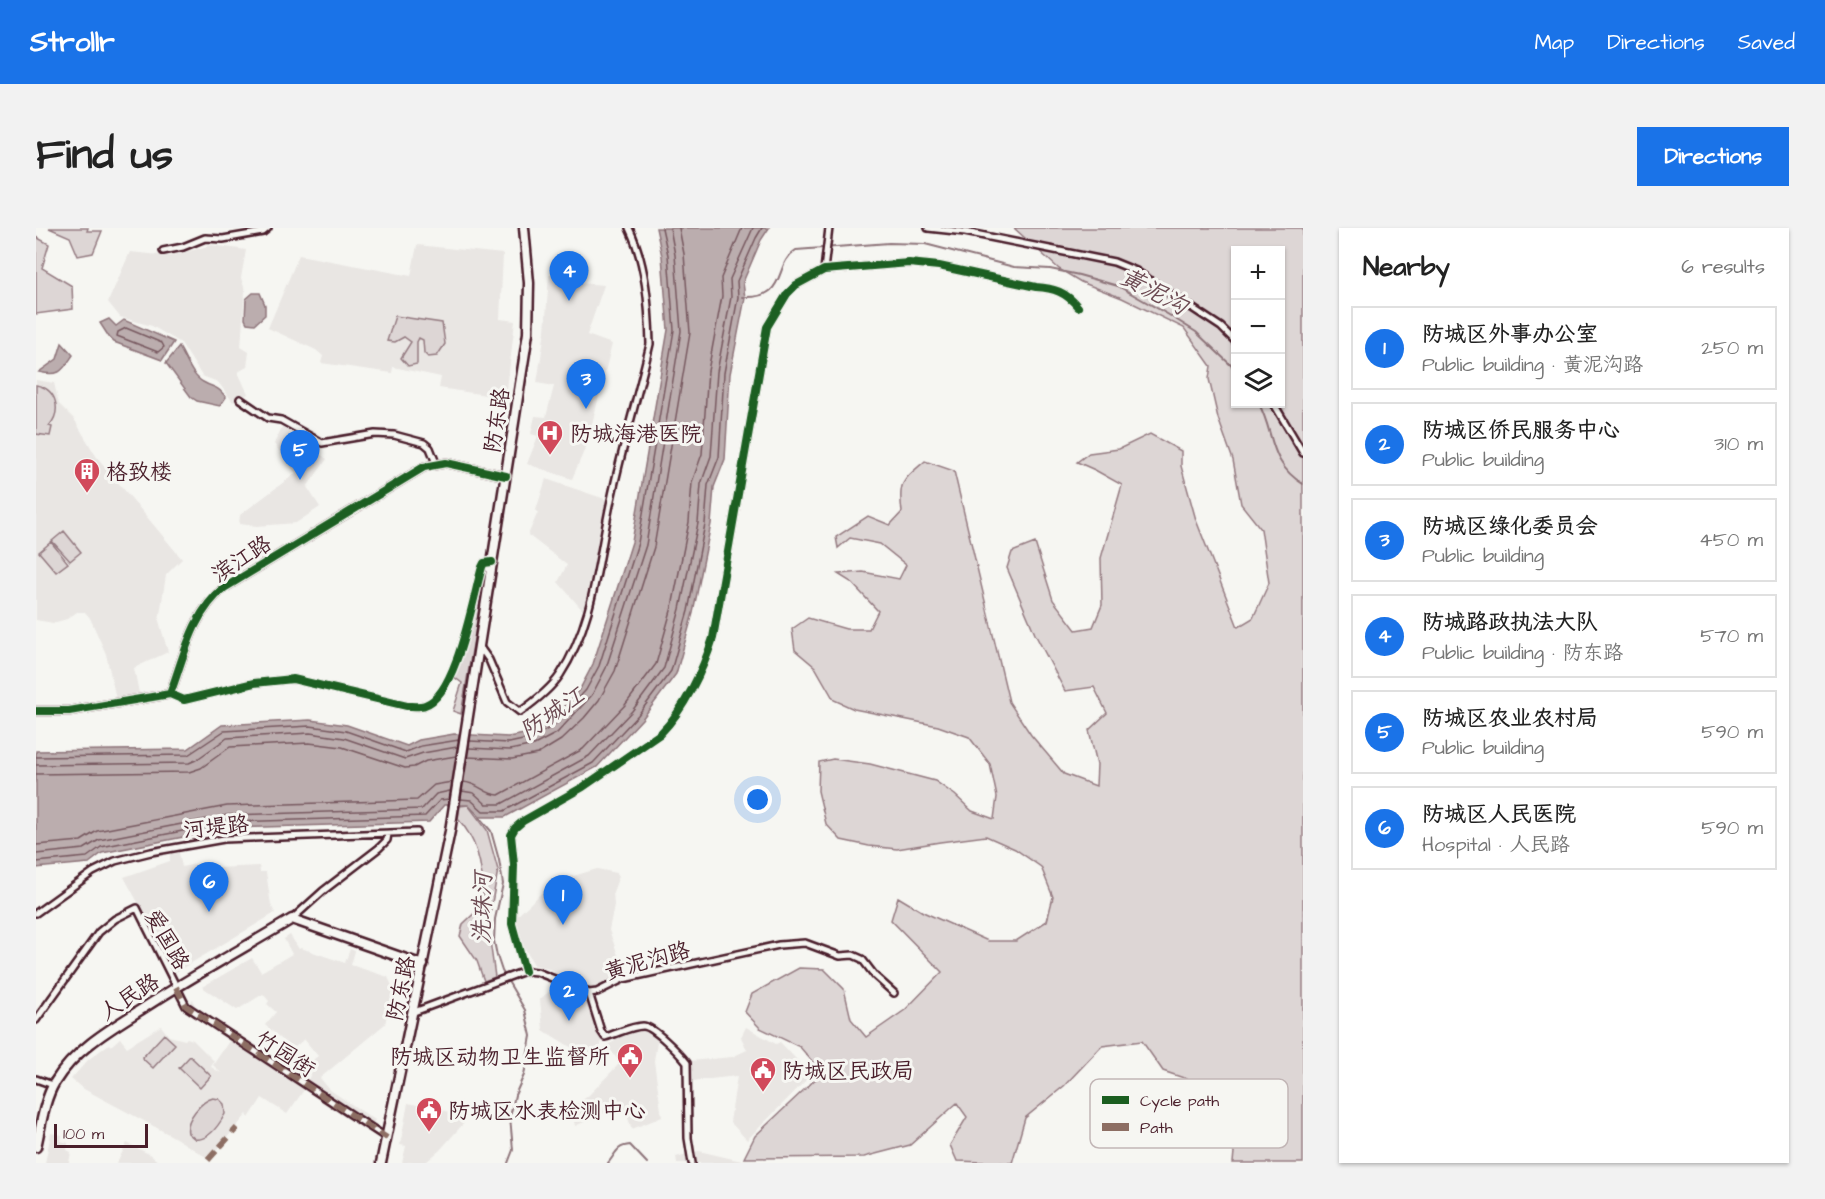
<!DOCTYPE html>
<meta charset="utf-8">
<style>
body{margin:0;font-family:"Architects Daughter","LXGW WenKai TC",sans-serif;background:#f2f2f2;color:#222}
.controls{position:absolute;right:18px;top:18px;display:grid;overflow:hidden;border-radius:0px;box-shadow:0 2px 4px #0004}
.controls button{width:54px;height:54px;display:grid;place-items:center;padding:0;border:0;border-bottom:2px solid #e0e0e0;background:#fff;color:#222;font:30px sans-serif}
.scale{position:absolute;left:18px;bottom:15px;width:94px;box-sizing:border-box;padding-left:6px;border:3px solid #4a1f2b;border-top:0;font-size:16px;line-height:21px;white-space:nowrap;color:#4a1f2b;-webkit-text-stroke:4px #f6f6f2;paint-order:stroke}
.you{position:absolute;left:722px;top:572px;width:21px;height:21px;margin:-15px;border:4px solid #fff;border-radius:50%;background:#1a73e8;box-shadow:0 0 0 9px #1a73e833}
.badge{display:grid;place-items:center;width:39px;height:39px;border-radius:50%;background:#1a73e8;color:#fff;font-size:20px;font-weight:700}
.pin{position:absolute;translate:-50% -50px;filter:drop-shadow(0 2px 3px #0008)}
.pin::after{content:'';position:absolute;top:32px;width:21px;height:18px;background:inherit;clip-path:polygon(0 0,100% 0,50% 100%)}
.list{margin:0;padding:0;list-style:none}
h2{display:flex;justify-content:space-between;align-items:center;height:78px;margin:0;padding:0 24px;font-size:26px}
h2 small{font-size:20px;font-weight:400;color:#767676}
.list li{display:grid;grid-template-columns:39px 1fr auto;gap:18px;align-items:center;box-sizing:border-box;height:84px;margin:0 12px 12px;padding:0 12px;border:2px solid #e0e0e0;border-radius:0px}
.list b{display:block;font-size:22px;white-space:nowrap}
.list p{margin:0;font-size:20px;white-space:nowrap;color:#767676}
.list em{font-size:20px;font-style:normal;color:#767676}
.icon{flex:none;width:33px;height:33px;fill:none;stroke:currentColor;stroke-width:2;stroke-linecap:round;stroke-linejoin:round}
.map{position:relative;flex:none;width:1267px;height:935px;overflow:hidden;border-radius:0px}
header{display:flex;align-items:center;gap:36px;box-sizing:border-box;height:84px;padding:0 30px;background:#1a73e8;color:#fff}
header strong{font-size:28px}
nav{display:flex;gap:33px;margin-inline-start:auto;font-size:21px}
.intro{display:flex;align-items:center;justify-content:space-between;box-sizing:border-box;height:144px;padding:0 36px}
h1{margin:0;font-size:42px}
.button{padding:15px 27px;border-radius:0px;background:#1a73e8;color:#fff;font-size:21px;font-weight:700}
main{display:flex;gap:36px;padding:0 36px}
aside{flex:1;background:#fff;border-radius:0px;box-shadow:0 2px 4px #0004}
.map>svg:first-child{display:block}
</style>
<header>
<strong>Strollr</strong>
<nav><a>Map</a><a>Directions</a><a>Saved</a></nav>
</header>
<div class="intro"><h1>Find us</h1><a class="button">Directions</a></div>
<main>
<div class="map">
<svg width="1267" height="935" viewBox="0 0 1267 935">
<rect width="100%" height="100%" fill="#f6f6f2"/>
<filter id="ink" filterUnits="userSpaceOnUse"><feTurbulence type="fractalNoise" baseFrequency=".0167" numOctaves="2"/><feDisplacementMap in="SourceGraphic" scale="12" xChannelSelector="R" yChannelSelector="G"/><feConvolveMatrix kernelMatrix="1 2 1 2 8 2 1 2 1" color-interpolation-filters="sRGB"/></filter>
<g filter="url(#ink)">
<path fill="#e9e6e3" d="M176,17l34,5 -5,28 4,12 -4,57 8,5 -2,15 -9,5 10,22 -15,8 -15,-20 -16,-6 -21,-33 -29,-17 -32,-9 -12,-15 22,-50 40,4z
M381,17l86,9 -3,65 15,2 -9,77 -67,-10 2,-11 -48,-10 -1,6 -71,-10 2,-7 -7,-6 -48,-22 31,-73 112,21z
M513,47l22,1 9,7 24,2 -17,50 25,9 -25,100 -15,35 -45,-15 11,-28 -7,-2 4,-18 11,1 8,-31 -17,-3 8,-52z
M0,152l18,3 5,21 15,15 22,37 86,103 -16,16 -7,46 9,31 -34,16 5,25 -10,3 -13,3 -10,-45 -16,-36 -5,-6h-8l-10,7 -14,4 -17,-3z
M246,199l41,21 -3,6 7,5 -20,28 13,20 -24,16 -39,3 -18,-2 1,-9 56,-42 -22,-29z
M510,251l62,21 -23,113 -27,-31 9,-17 -39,-30 10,-23 -2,-2z
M143,625l3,14 13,-3h18l3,4 43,-2 1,6h6l5,33 4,8 -99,59 -52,-95 46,-16v-7z
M561,641l20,4 2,3 -6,16 1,13 -5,25 10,28v19l-27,12 -33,-10 -7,-9 -18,-5 -15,-27 -4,-20 38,-36z
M254,707l9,14 2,-1 44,15 5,-14 5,2 -4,14 37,12 5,11 -8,36 -65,54 10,12 45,30 -8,12 -63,-42 -17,24 -25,-16 -13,20 -2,-4 -38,45 -35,-22 -92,-49 -11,-9 17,-19 21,-16 2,2 9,-8 7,9 34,-21 8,10 16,4 2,-2 6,2 21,21 -3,6 10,6 -8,-8 16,-24 -46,-31 10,-11 2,8 112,75 7,-15 -5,-4 9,-7 -14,-17 -11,10 -28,-24 11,-13 -9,-8 2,-3 -6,-7 -26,16 -35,-23 50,-29 9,14 31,-18 -8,-15z
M524,755l19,8 8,9 7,14 4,15 5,7 -3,13 -10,10 -47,-29 -3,-31z
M710,799l30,17 4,-2 31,33 -64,65 -17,-18 7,-46 -45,5 -2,-20 42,-4 15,-7 -6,-13z
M603,801l11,1 8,5 -4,26 8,56 -30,12 -9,-24 -48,21 -4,-18 17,-12 32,-33 -13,-18 8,-4 -1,-4z
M372,875l51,11 5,9 -24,27 -14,12 -24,1 4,-17 -6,-1z
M15,905l11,2 -1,6 7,2 -1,7 4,2 -2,11h-24z
M91,915l22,11 11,9h-43z
M663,923l51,12h-73l-1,-6z"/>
<path fill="#ddd6d5" stroke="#947a80" stroke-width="1.5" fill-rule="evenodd" d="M13,0h39l-1,3h15l-9,22 -15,3 -8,-19z
M978,0h289v935h-70l1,-11 -37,-31 -7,-41 -27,-9 -21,-30 -40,5 -38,40 -39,32 -13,45 -55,-2 -7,-16 17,-28 -10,-14 -47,42 -46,12 -120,1 11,-22 67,-63 -22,-26 -40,-19 -15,-16 7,-18 47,-26 25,1 20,20 7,30 15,18 39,-27 37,-38 -51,-52 7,-23 25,15 65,29h28l31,-20 6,-24 -12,-30 -26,-18 -29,-13 -46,6 -43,7 -28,-3 -28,-6 -15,-16 -8,-33 1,-29 14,-3 37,5 65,17 20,14 17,16 22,8 3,-22 -7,-33 -21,-27 -31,-11 -84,-17 -20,-9 -19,-33 -20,-17 -3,-21 16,-11 38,11h23l9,-18 -27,-29 -13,-8 25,-2 36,7 7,-14 -26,-21 -30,-6 -12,10 -2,-11 32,-21 22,9 12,-13c-4,-30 0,-31 23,-51l29,10 55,231 22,33 33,39 32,12 1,-22 -8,-34 18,-17 -13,-26 -29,4 -30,-57 -28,-66 5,-16 23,-9 18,57 23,30 17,-3 9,-22 -1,-47 21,-73 -27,-15 -18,-8 12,-9 30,-4 31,-15 31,17v15l15,54 42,107 15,-9 16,-35 -8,-54 -20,-25 -8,-44 -15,-42 -9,-39 2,-13 -27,-38 -62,-30 -41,-16 -22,-13zM1200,22h44v154h-44z
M0,9l13,7 -7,24 30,18 1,23 -37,5z
M359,88l47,7 3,21 -8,12 -9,1 -4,-4 -1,-13 -4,-2 -2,4v22l-9,2 -7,-8 10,-16 -7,-5 -9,5 -8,-1z
M0,157c21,4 26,26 13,41l3,1 -2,9 -14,-2z
M28,303l17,21 -11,9 -18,-20z
M15,314l17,21 -12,9 -17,-20z
M445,357l2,2 -22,127 -8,-3 9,-28 -8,-6 7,-19z
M432,577l19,25 11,40 -9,49v14l6,44 -11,4 -7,-20 -17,-25 3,-12 20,-19c1,-30 -4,-64 -25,-86l2,-13z
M128,806l11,10 -22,24 -11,-10z
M154,828l21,20 -11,12 -21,-20z
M177,870l6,1 5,5 1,10c-6,11 -16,27 -30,25l-7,-6c-3,-13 13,-32 25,-35z"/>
<path fill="#bbadae" stroke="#8e747a" stroke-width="1.5" d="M620,0h113l-8,12 -18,42 2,16 -15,76 -5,85 -11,28 -3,37 -18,89 -17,61 -34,45 -45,48 -92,50h-25l-12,-12h-24l-15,17 -200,6 -127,25 -13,10 -53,5v-117l152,-2 34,-24 88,-5 37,5 60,21 12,-6 35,-6 54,3 22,-4 20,-12 18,-18 13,-16 12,-23 39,-122 36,-212 -6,-74z
M217,65h7l5,12v10l-10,9 -8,-1 -2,-4 1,-20z
M73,91l7,7 8,-6 50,22 -12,18 -48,-18 -5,-5 -9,-14z
M26,115l11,12c-11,16 -13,22 -34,17l18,-13z
M143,119c7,11 12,28 24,35 12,7 12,2 23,15l-6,9 -23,-5 -6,-4 -25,-34z"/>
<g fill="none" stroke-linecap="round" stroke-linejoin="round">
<path stroke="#77585f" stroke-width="1.5" d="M90,100l36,15 2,4 -6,5 -41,-16 1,-4z
M434,513l39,2 23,-5 21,-12 33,-36 13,-24 39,-123 36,-213 -6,-75 -6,-27
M433,520l41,2 24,-5 23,-12 35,-38 14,-27 40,-123 35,-214 -6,-76 -5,-27
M0,529l152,-2 36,-24 86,-5 36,5 60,21 15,-6 38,-6
M431,529l45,2 26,-5 23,-14 23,-22 15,-18 16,-29 39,-124 36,-214 -6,-79 -5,-26
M0,537l153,-2 7,-3 31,-22 83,-5 34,5 61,21 18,-6 34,-6
M0,546l153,-2 12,-4 29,-21 79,-4 33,4 63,21 9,-1 12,-6 30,-5
M427,554c17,1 21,13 36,13l84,-46 42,-44 31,-41 16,-57 17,-85 3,-40 10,-28 6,-83 14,-75 -1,-18 21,-50
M426,563l12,2 12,11h15l88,-48 43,-45 32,-43 16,-59 18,-86 3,-39 10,-28 6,-84 14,-75 -1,-18 23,-51
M425,571l10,1 12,11h21l89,-48 45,-48 33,-44 17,-60 17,-87 3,-39 11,-28 5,-84 14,-76 -1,-16 19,-43 6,-10
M0,617l45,-4 16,-10 130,-25 190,-6 17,-15 18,-3
M0,626l48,-5 15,-9 129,-25 194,-6 14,-15 14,-3
M0,634l51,-5 14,-10 127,-25 197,-6 15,-16 9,-1"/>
<path stroke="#8e747a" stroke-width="2" d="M706,69c48,2 30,-32 54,-47l93,-7 36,1 89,23 36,2 29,6 39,11 51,29 27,17 40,38
M1223,176c16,30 9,58 44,80
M443,589l12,14 8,29 4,24 -8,35 -1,22 3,15 5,15 23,39 6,26 -7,39 -9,20 -5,22 3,33 -5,13
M572,935c8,-9 8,-17 22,-18l17,18"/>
<g stroke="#4a1f2b" stroke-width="10">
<path id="minor" d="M892,0l37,4 149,30 22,9 85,56 15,15
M127,23l20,-4 22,-9 18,1 40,-7 5,-4
M788,42l5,-42
M204,171l28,19 13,2 41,23 53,-9 19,1 30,8 6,5 6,15
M1238,176l29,49
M443,418l10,14 18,42 13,10c14,-10 30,-22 40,-37 34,-52 38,-116 51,-175 11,-53 27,-104 39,-156 -1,-38 -4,-81 -21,-116
M134,466l14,6 70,-17 39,-4 114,27c5,0 13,1 18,-1 32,-10 48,-108 57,-138l2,-4 8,-1
M0,685l57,-41 22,-11 36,-9 73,-13 193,-7
M256,691l31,-28 56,-43 8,-8 1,-6
M489,743l-13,-47 2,-59 -3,-30 4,-7 8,-7 60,-34 77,-53c24,-24 43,-64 53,-96l54,-311 20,-33 9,-9 28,-15 85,-7 30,3 97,21c18,1 30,5 42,20
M553,765l12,38 4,6c12,-3 26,-11 38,-11 10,0 37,28 44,37l1,75 4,25
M378,784l111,-41 12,1 52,21 8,-1 26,-13 156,-34 26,-2 35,13 13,-1 9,4 13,17 19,17
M0,792l63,-88 16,-13 22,-11 49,98 201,132
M0,851l17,6"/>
</g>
<g stroke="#4a1f2b" stroke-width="11">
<path id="tertiary" d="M0,483h33l101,-17c14,-37 22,-81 54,-106l200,-121 22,-4 60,13"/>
</g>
<g stroke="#4a1f2b" stroke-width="13">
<path id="primary" d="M0,919c5,-21 8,-47 19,-65 20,-33 57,-54 87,-73 49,-32 100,-60 150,-90l131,46
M345,935l69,-332 78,-498 1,-50 -5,-55"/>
</g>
<use href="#minor" stroke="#f6f6f2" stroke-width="5"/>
<use href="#tertiary" stroke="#f6f6f2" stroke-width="7"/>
<use href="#primary" stroke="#f6f6f2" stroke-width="8"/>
<path stroke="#8d6e63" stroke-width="6" stroke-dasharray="12 6" stroke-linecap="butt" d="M140,759l10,19 201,132
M172,932l29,-32"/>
<g stroke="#f6f6f2" stroke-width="11">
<path id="cycleway" d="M134,466c14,-37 22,-81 54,-106l200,-121 22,-4 60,13
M134,466l14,6 70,-17 39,-4 114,27c5,0 13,1 18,-1 32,-10 48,-108 57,-138l2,-4 8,-1
M0,483h33l101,-17
M489,743l-13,-47 2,-59 -3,-30 4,-7 8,-7 60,-34 77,-53c24,-24 43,-64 53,-96l54,-311 20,-33 9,-9 28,-15 85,-7 30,3 97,21c18,1 30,5 42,20"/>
</g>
<use href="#cycleway" stroke="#1b5e20" stroke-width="8"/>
</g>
</g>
<defs>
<g id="hospital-pin" transform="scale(1.35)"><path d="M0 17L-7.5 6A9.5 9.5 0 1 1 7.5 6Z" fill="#d1495b" stroke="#f6f6f2"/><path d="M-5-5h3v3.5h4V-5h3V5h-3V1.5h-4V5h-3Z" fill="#fff"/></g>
<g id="building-pin" transform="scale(1.35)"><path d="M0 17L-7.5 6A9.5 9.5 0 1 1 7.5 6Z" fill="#d1495b" stroke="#f6f6f2"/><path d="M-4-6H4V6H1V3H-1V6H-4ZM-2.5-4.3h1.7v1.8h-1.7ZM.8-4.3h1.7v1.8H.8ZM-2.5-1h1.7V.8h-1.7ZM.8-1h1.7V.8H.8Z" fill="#fff"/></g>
<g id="civic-pin" transform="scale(1.35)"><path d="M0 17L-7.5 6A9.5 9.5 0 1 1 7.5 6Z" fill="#d1495b" stroke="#f6f6f2"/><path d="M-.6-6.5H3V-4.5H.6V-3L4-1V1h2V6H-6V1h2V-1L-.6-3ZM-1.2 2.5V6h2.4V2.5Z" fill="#fff"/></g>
</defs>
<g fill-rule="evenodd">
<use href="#hospital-pin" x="514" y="205"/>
<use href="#building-pin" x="51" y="243"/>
<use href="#civic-pin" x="594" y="828"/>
<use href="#civic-pin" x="727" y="842"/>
<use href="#civic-pin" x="393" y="882"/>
</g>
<g text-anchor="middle" stroke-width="6" stroke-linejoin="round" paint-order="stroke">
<g font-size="22" fill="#4a1f2b" stroke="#f6f6f2">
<text transform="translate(460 192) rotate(-81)" y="8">防东路</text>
<text transform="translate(205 330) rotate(-33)" y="8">滨江路</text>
<text transform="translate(180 598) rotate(-6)" y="8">河堤路</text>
<text transform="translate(132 711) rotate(60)" y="8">爱国路</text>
<text transform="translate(611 732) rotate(-16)" y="8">黄泥沟路</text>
<text transform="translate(364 760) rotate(-78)" y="8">防东路</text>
<text transform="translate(93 768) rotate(-33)" y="8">人民路</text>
<text transform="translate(250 825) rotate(33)" y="8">竹园街</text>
</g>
<g font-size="22" fill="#4a1f2b" stroke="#f6f6f2" text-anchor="start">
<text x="534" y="213">防城海港医院</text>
<text x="70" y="251">格致楼</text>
<text x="574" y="836" text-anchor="end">防城区动物卫生监督所</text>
<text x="746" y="850">防城区民政局</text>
<text x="412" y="890">防城区水表检测中心</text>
</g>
<g font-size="24" font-style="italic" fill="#6c4a52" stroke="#f6f6f2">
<text transform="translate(1118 63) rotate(28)" y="8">黄泥沟</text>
<text transform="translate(516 485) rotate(-35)" y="8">防城江</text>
<text transform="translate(446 680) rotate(-89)" y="8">洗珠河</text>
</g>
</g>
<rect x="1054" y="851" width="198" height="69" rx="9" fill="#f6f6f2" stroke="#c2b6b6" stroke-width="1.5"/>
<rect x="1066" y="868" width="27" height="8" fill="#1b5e20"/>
<rect x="1066" y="895" width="27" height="8" fill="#8d6e63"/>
<g font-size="16" fill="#4a1f2b">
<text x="1104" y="878">Cycle path</text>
<text x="1104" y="905">Path</text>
</g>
</svg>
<div class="controls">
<button>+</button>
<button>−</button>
<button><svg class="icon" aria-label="layers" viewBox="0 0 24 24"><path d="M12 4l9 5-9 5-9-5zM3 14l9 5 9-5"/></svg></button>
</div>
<div class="scale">100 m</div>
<div class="you"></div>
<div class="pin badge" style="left:527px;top:697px">1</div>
<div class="pin badge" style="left:533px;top:793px">2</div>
<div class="pin badge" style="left:550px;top:181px">3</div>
<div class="pin badge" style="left:533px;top:73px">4</div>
<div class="pin badge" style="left:264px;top:252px">5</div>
<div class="pin badge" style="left:173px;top:684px">6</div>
</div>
<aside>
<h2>Nearby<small>6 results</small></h2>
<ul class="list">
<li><span class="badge">1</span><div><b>防城区外事办公室</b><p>Public building · 黄泥沟路</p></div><em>250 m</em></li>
<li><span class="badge">2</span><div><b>防城区侨民服务中心</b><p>Public building</p></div><em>310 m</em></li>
<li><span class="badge">3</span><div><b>防城区绿化委员会</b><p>Public building</p></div><em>450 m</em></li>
<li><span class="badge">4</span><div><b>防城路政执法大队</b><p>Public building · 防东路</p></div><em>570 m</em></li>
<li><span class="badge">5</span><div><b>防城区农业农村局</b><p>Public building</p></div><em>590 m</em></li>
<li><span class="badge">6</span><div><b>防城区人民医院</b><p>Hospital · 人民路</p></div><em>590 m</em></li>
</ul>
</aside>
</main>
